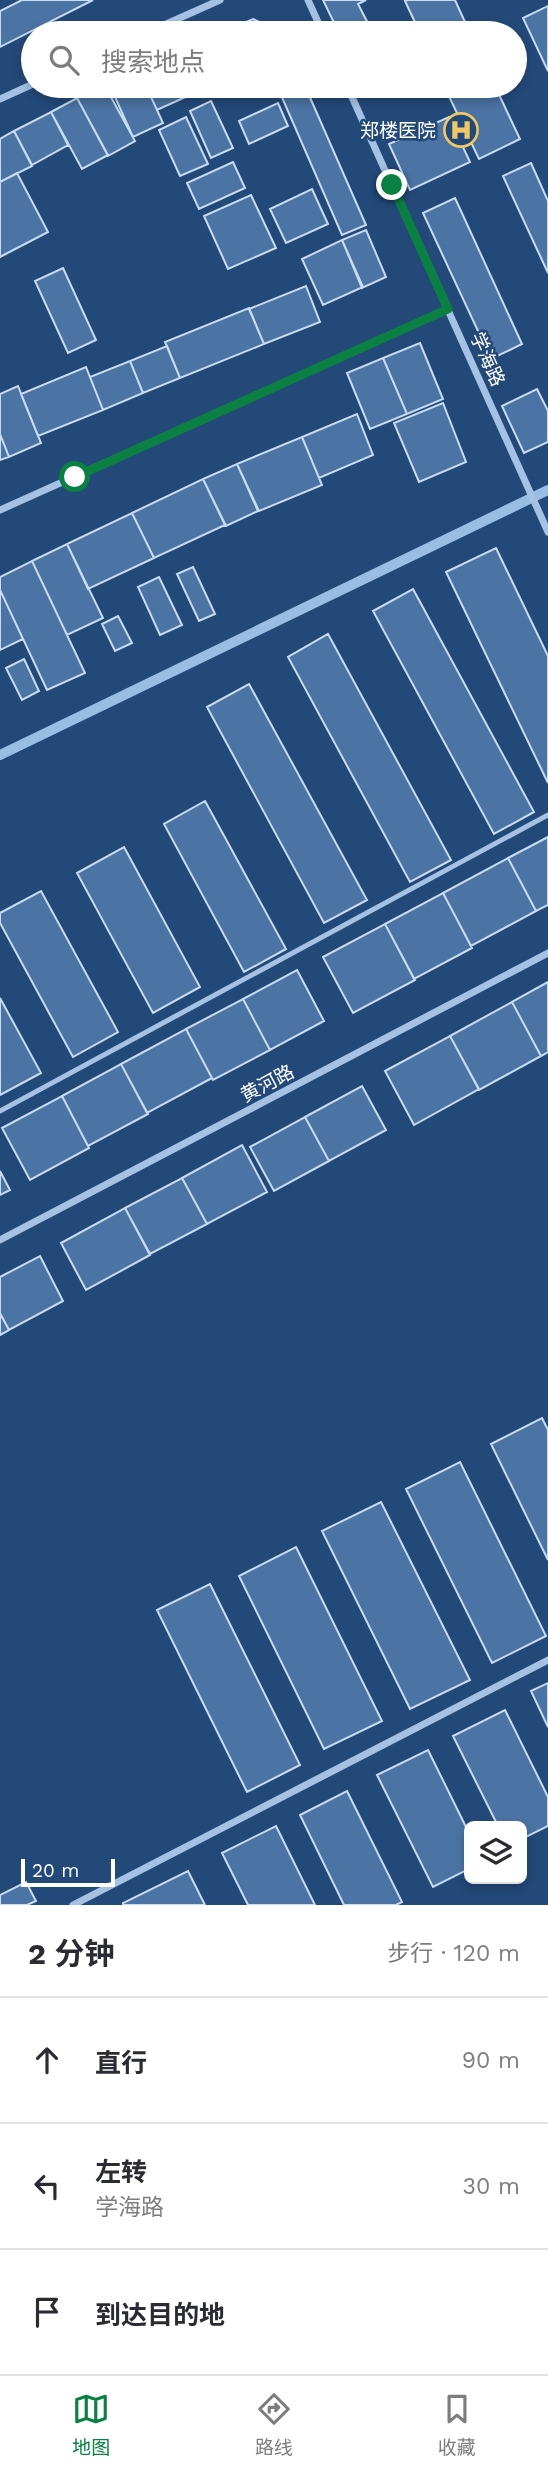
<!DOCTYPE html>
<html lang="zh">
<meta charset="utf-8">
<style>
body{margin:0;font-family:"Work Sans","Noto Sans SC",sans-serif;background:#f7f7f7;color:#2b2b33}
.controls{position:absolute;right:21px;bottom:21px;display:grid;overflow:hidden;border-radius:10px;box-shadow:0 4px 10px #0003}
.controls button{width:63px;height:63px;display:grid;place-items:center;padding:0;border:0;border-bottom:2px solid #e1e1e2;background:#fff;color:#2b2b33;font:35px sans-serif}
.scale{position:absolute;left:21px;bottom:18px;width:94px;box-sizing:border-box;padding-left:7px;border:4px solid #fff;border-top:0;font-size:19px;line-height:24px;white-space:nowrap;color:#fff;-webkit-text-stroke:5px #234979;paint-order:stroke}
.stop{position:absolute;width:21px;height:21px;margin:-16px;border:5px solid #0b8043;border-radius:50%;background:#fff}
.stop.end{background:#0b8043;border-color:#fff;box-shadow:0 2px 7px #0008}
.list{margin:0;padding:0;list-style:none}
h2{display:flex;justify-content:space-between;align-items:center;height:91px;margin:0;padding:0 28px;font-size:30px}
h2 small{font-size:23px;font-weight:400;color:#7c7c81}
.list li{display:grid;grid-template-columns:46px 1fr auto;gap:21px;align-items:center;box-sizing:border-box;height:126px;padding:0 28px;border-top:2px solid #e1e1e2}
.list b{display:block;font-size:26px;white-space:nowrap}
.list p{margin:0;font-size:23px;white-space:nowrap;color:#7c7c81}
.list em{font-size:23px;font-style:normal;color:#7c7c81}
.icon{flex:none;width:38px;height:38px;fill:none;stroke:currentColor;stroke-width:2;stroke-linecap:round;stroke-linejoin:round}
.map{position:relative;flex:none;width:548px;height:1905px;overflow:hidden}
.search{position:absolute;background:#fff;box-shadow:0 4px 10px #0003;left:21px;right:21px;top:21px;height:77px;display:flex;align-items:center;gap:18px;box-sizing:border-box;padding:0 24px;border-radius:38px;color:#7c7c81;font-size:26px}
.sheet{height:469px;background:#fff}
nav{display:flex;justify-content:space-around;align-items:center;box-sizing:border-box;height:98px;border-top:2px solid #e1e1e2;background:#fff;font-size:19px;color:#7c7c81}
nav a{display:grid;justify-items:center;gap:4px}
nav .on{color:#0b8043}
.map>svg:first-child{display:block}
</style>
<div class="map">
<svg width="548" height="1905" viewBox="0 0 548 1905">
<rect width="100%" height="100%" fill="#234979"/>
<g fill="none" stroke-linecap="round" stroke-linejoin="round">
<path stroke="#99bde5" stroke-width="10" d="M0,755l548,-265"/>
</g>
<path fill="#4b73a3" stroke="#c7dcf3" stroke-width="2" d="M22,0h71l-93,47v-36z
M323,0h43l-8,4 15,29h-34z
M408,0h47l15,33h-50l-15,-32z
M548,6v65l-25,-53z
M253,19l29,14h-62l10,-4z
M100,86h5l30,55 -27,15 -31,-58z
M110,86h36l17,37 -30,14z
M146,86h53l2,4 -44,20z
M277,86h28l61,139 -24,10z
M444,86h51l25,53 -41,20z
M77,98l31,57 -26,14 -31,-57z
M211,101l22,47 -22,10 -21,-47z
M278,103l10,23 -39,18 -10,-23z
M51,112l17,33 -36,20 -18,-34z
M186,117l22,47 -28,12 -21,-46z
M449,117l21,45 -60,28 -21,-46z
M14,131l18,35 -32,16v-43z
M233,162l12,26 -46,21 -12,-26z
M531,163l17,38v72l-45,-97z
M17,173l31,59 -48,25v-75z
M312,189l16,35 -42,19 -16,-34z
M251,195l25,53 -48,21 -24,-53z
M455,198l67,146 -31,15 -68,-146z
M366,230l20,47 -24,11 -20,-48z
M342,240l21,47 -40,18 -21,-46z
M63,268l33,72 -28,13 -33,-72z
M306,286l14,36 -56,22 -15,-35z
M249,308l15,36 -84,34 -15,-36z
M420,343l23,56 -36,15 -24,-56z
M167,346l13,32 -37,15 -13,-32z
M383,358l24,56 -37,15 -23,-56z
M130,361l13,32 -40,17 -13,-33z
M86,367l17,43 -65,26 -17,-42z
M18,386l23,57 -32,14 -9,-23v-40z
M537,389l11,22v31l-24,11 -22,-47z
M443,403l23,59 -47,20 -25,-59z
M357,414l16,41 -54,23 -17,-41z
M0,434l9,23 -9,3z
M302,437l20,48 -63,26 -22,-47z
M237,464l21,47 -32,15 -23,-47z
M203,479l22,46 -71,33 -22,-45z
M132,513l22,45 -66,31 -21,-45z
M67,544l36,74 -36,17 -35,-74z
M496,548l52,108v127l-102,-211z
M32,561l53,112 -38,17 -47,-100v-13z
M193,567l22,47 -16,7 -22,-47z
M159,577l23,48 -22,10 -22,-48z
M413,589l121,223 -40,22 -121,-223z
M0,590l23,49 -23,11z
M118,616l14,27 -17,8 -13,-27z
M328,634l123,226 -41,22 -122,-225z
M24,659l15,32 -17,9 -16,-32z
M249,684l118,216 -43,23 -117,-216z
M205,801l81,148 -42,23 -80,-148z
M548,837v68l-12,6 -28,-53z
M124,847l76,140 -47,26 -76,-140z
M508,858l28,53 -65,35 -28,-53z
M41,891l77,141 -45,25 -73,-134v-10z
M443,893l29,55 -58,31 -29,-55z
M385,924l30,56 -62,33 -30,-56z
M297,970l27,51 -54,29 -27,-51z
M548,982v70l-7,4 -29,-54z
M0,998l41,75 -41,22z
M243,999l27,51 -57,30 -27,-51z
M512,1002l29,54 -62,34 -29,-54z
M186,1029l26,49 -65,35 -26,-49z
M450,1036l29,53 -65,36 -29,-54z
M121,1064l27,50 -60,32 -26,-50z
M362,1086l24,44 -57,31 -24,-44z
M62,1096l27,52 -59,32 -28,-52z
M305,1117l24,44 -55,30 -24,-44z
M242,1145l25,47 -60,32 -25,-46z
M0,1171l10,19 -10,5z
M182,1178l25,46 -57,30 -25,-46z
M125,1208l25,47 -64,35 -25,-47z
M40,1256l23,45 -54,29 -9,-17v-36z
M0,1313l9,17 -9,5z
M542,1418l6,12v130l-57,-116z
M460,1462l86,174 -54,27 -86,-174z
M381,1502l89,178 -60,29 -88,-178z
M296,1547l86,174 -58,28 -85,-173z
M210,1584l90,181 -53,27 -90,-182z
M548,1683v44l-17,-36z
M505,1710l43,87v29l-26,13v-13h-24l-45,-90z
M428,1750l41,83v36l-36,18 -56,-112z
M347,1791l55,111 -6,3h-52l-44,-90z
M276,1826l39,79h-67l-26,-52z
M188,1871l17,34h-82v-2z
M26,1882l10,19 -9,4h-27v-10z"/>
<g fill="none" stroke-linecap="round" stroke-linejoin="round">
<path stroke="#a5c2e4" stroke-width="5" d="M0,1111l548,-296"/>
<path stroke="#a5c2e4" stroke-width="7" d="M308,0l15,33
M146,33l74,-33
M347,86l201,446
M0,99l33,-15
M0,510l448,-201
M0,1240l548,-287
M73,1905l475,-245"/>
</g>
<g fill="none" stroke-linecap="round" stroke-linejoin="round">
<path stroke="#0b8043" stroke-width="9" d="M75,477l373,-168 -56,-124"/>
</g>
<defs>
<g id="hospital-ring" transform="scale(1.75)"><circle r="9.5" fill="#234979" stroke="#efc768" stroke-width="1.5"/><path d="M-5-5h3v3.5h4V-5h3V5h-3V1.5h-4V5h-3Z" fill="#efc768"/></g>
</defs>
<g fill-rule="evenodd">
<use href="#hospital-ring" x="461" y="130"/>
</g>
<g text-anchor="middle" stroke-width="5" stroke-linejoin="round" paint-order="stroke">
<g font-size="19" fill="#fff" stroke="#234979" text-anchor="end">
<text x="436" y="137">郑楼医院</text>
</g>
<g font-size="19" fill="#fff" stroke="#234979">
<text transform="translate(488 359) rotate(66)" y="7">学海路</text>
<text transform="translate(267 1083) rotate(-28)" y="7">黄河路</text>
</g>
</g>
</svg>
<div class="controls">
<button><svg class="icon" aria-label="layers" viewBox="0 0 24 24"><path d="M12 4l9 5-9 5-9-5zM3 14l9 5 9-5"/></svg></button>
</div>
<div class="scale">20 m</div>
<div class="stop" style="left:75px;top:477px"></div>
<div class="stop end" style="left:392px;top:185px"></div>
<div class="search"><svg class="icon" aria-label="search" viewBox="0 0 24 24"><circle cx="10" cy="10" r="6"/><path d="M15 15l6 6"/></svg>搜索地点</div>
</div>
<section class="sheet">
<h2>2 分钟<small>步行 · 120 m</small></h2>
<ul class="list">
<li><svg class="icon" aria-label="ahead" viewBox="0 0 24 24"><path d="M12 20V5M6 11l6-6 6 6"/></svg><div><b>直行</b></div><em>90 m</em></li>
<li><svg class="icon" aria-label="left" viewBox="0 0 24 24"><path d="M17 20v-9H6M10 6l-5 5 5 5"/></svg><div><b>左转</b><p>学海路</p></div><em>30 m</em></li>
<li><svg class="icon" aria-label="arrive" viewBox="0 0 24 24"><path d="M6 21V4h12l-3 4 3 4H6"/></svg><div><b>到达目的地</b></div></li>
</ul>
</section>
<nav>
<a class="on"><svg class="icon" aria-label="map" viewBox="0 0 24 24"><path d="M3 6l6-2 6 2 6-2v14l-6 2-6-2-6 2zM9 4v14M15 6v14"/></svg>地图</a>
<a><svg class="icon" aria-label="directions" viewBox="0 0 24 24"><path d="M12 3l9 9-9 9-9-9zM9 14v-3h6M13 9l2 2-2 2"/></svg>路线</a>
<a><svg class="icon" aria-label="saved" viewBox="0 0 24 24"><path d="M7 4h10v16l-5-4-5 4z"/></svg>收藏</a>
</nav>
